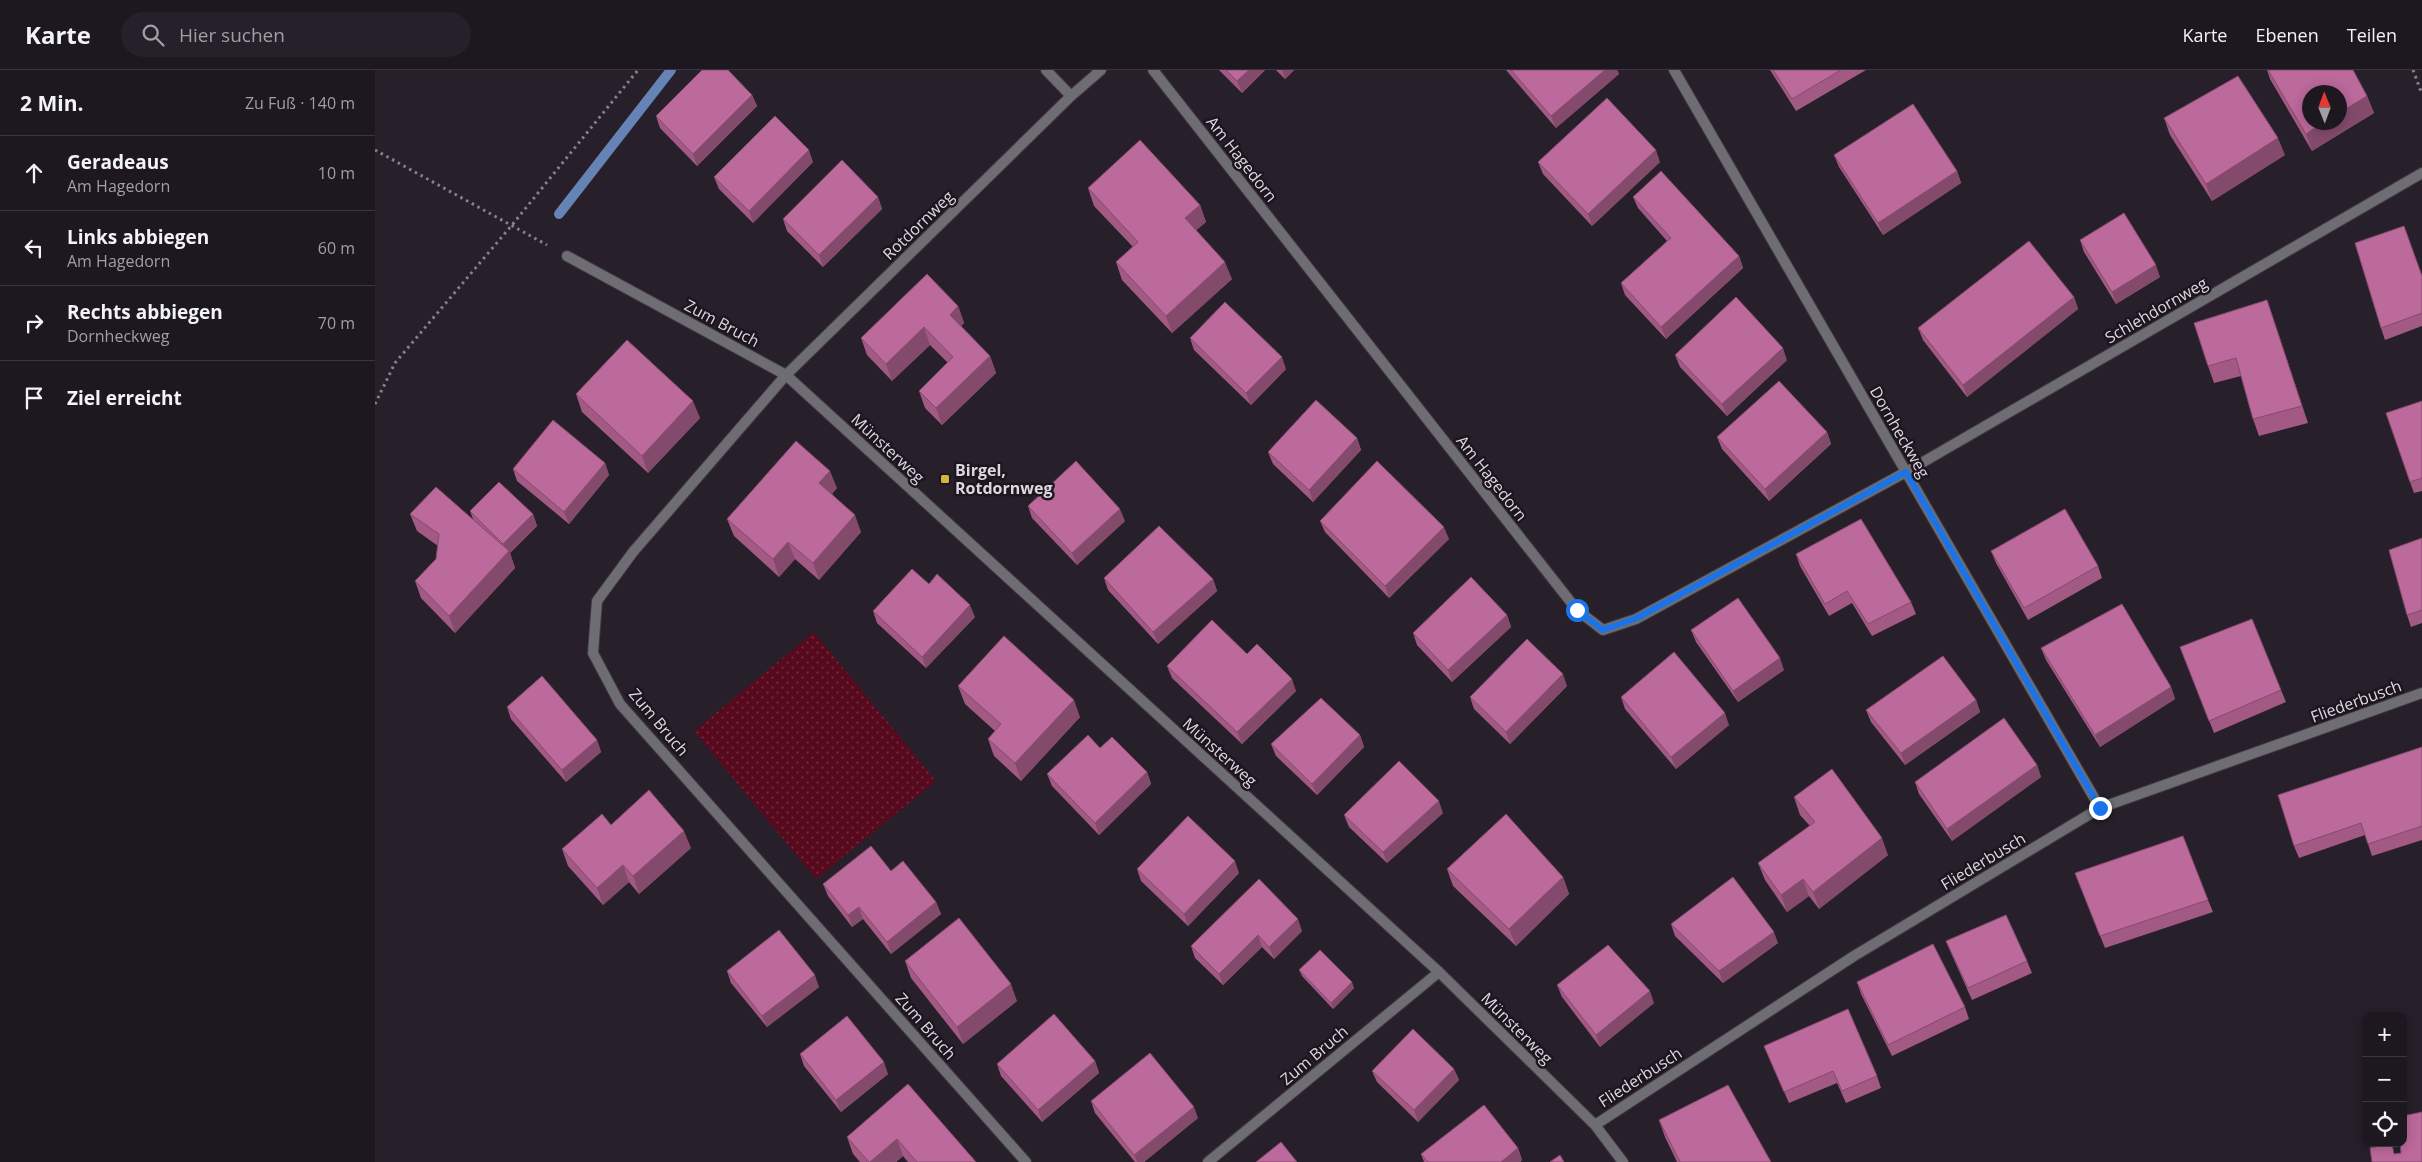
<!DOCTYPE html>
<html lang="de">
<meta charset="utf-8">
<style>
body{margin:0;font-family:"Open Sans",sans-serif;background:#252029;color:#f1f3f6}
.controls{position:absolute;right:15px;bottom:15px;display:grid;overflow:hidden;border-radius:10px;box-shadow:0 2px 12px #0003}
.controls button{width:45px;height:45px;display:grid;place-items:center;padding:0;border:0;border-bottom:1px solid #3b363e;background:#1d1720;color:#f1f3f6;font:25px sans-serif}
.compass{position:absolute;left:1927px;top:15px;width:45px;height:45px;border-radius:50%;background:#1d1720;box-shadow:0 2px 12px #0003;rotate:359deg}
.stop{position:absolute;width:15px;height:15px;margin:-11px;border:4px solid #1a73e8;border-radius:50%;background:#fff}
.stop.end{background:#1a73e8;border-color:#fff;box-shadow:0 1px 5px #0008}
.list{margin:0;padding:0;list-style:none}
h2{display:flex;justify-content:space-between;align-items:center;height:65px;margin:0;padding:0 20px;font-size:21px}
h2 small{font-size:16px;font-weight:400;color:#a09fa5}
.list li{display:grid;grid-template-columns:32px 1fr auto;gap:15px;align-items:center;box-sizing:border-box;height:75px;padding:0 20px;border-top:1px solid #3b363e}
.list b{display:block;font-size:19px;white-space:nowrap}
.list p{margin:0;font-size:16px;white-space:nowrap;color:#a09fa5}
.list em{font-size:16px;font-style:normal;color:#a09fa5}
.icon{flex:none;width:28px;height:28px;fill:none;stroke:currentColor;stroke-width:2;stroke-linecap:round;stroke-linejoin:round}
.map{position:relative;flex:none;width:2047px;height:1092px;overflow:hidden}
header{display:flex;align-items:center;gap:30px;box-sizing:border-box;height:70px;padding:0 25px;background:#1d1720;border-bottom:1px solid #3b363e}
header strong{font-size:24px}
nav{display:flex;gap:28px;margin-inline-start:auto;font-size:18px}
.search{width:350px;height:45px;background:#252029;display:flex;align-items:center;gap:12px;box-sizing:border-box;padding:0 18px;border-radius:28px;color:#a09fa5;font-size:19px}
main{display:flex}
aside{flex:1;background:#1d1720}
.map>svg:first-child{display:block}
</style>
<header>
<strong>Karte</strong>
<div class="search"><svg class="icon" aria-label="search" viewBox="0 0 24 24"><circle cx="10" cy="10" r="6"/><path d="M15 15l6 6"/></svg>Hier suchen</div>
<nav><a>Karte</a><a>Ebenen</a><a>Teilen</a></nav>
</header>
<main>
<aside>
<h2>2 Min.<small>Zu Fuß · 140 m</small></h2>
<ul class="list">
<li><svg class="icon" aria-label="ahead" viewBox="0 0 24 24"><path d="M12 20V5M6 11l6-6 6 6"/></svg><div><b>Geradeaus</b><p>Am Hagedorn</p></div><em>10 m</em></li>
<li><svg class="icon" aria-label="left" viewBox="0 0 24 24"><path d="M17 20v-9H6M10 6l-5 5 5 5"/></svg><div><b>Links abbiegen</b><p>Am Hagedorn</p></div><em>60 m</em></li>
<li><svg class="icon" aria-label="right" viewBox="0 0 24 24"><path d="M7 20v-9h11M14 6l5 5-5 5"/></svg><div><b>Rechts abbiegen</b><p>Dornheckweg</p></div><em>70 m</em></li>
<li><svg class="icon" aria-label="arrive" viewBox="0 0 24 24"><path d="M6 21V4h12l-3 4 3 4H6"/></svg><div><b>Ziel erreicht</b></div></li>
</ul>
</aside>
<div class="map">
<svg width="2047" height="1092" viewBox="0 0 2047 1092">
<defs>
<pattern id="green-dots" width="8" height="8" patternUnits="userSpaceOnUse" patternTransform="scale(1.25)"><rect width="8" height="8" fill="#570a1e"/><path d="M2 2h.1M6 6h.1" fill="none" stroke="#6f2d3e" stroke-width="1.8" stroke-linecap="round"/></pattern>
</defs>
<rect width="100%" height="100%" fill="#271f2a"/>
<path fill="url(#green-dots)" d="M439,562l122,149 -120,98 -122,-148z"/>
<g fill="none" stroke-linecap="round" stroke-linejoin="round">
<path stroke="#6583b5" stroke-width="10" d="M184,144l112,-144"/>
<g stroke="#403943" stroke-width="12">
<path id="street" d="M671,0l25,26
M778,0l424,540 26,20 33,-11 270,-147 516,-299
M1299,0l426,738
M192,186l219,119 653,597 156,153 28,37
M1220,1055l259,-169 246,-148 322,-115
M651,1092l-406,-458 -27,-51 4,-52 36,-49 153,-177 285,-279 30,-26
M833,1092l231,-190"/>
</g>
<path stroke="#88818a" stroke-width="3" stroke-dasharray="2.5 4" stroke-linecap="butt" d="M2038,0l9,24
M0,80l172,95
M0,334l20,-41 117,-138 126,-155"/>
<use href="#street" stroke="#6d6d73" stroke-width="10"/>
</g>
<path fill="#a25a85" d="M844,0h46l-23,23z
M901,0h18l-9,9z
M1131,0h111l2,4 -63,54z
M1395,0h96l-70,41z
M1892,0h86l14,26 7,17 -62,38 -42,-72z
M377,25l5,11 -60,60 -37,-38 -4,-12z
M1789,48l121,37 -73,46 -42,-66z
M1459,85l123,16 4,12 -78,52 -44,-68z
M438,92l-60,61 -34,-34 -5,-12z
M1163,92h122l-68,64 -49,-52z
M713,118l112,17 6,17 -10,8 36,49 -60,54 -50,-53 -6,-18 17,-15 -39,-41z
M503,127l4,12 -59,58 -36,-36 -4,-12z
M1258,127l106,59 4,12 -77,71 -41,-44 -4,-12 46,-42 -29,-33z
M1705,170l80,37 -44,27 -32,-52z
M2047,206v50l-37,14 -4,-12z
M1699,227l4,12 -111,88 -44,-57 -5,-12z
M1892,230l41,123 -49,13 -6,-17 -12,-43 -27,7 -6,-17z
M583,236l6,17 -3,3 29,30 6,17 -54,52 -17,-17 -6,-17 29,-28 -18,-18 -38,36 -25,-26 -6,-17z
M815,268l96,31 -35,36 -57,-55z
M1300,285l112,5 -60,56 -47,-49z
M201,324l124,24 -52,55 -66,-61z
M2047,331v90l-8,2 -4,-11z
M1452,362l4,12 -62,57 -47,-52 -5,-12z
M982,368l4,12 -48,52 -40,-38 -5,-12z
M230,393l4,12 -40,49 -52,-43 -4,-12z
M462,418l-5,6 29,38 -42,48 -24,-21 -16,18 -45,-41 -7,-17z
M653,436l97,15 -48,44 -45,-47z
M95,441l63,3 4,12 -27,27 5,15 -60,65 -34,-35 -6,-17 21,-22 2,-13 -21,-15 -7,-17 63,5z
M945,451l129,18 -60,59 -64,-66z
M2047,468v85l-11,4 -4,-12z
M1616,481l107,15 4,12 -74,42 -32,-57z
M1421,484l115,48 5,12 -44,22 -20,-33 -23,13 -29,-50z
M729,508l109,1 4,12 -59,53 -50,-54z
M554,514l46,33 -49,51 -49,-45 -4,-12z
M1132,545l4,12 -59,55 -35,-37 -4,-12z
M1316,560l93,40 -46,32 -42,-60z
M1805,577l101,43 5,12 -72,31z
M1666,578l130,39 4,12 -75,48 -54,-87z
M872,584l49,37 -54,53 -70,-66 -5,-12z
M583,616l122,31 -59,64 -27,-25 -6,-17 7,-8 -30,-27z
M1192,616l-57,58 -36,-35 -4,-12z
M1246,627l108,28 -53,44 -51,-60z
M1601,630l4,12 -75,53 -34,-43 -5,-12z
M132,637l90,33 4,12 -35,30 -55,-63z
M985,665l4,12 -47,48 -41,-39 -5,-12z
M2047,677v93l-50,16 -7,-21 -66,23 -5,-12z
M725,678l47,24 4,12 -52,51 -47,-49 -5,-12z
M1662,695l4,12 -89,64 -33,-47 -4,-12z
M1419,727l94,58 -69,54 -10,-13 -22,16 -22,-32 -7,-17 52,-37 -10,-11z
M1068,743l-56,50 -38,-36 -5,-12z
M236,755l80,23 -52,46 -10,-12 -26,23 -35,-39 -6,-17z
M762,799l102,4 -51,53 -47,-45z
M1072,799l116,8 6,17 -53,52 -63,-60z
M516,801l45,31 5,12 -50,40 -28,-35 -11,8 -24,-31 -5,-12z
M1700,803l133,27 5,12 -108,36z
M884,809l43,52 -28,28 -12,-12 -39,38 -28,-27 -4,-12z
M1296,854l107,19 -55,40 -48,-47z
M1571,871l81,20 5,12 -60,27 -21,-47z
M530,891l112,40 -54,43 -52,-66z
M924,900l55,18 -21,21 -31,-33z
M352,901l92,16 -52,40 -36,-44z
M1482,912l108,25 4,12 -77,37 -31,-62z
M1182,915l97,18 -54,44 -38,-50z
M1389,976l113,30 4,12 -35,15 -9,-20 -48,20z
M425,984l88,20 -47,38 -37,-46z
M720,991l4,12 -57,49 -41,-46 -4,-12z
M1079,999l5,11 -41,42 -41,-40 -5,-11z
M533,1014l68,78h-68l-5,-6 -7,6h-36l-7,-8 -6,-17z
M716,1031l107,17 -54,44h-9l-40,-49z
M1284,1050l112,42h-94l-12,-25z
M1143,1078l4,12 -2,2h-96l-3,-8z"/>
<path fill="#844a6c" d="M874,0h16l-23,23 -5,-12z
M907,0h12l-9,9z
M1230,0h12l2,4 -63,54 -5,-12z
M377,25l5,11 -60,60 -4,-12z
M1992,26l7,17 -62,38 -6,-17 18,-12h15v-9z
M1903,68l7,17 -73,46 -6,-17z
M434,80l4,12 -60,61 -4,-12z
M1281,80l4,12 -68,64 -4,-12z
M1582,101l4,12 -78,52 -5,-12z
M503,127l4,12 -59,58 -4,-12z
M825,135l6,17 -15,13 -6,-17z
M1364,186l4,12 -77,71 -5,-12z
M850,192l7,17 -60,54 -6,-17z
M1781,195l4,12 -44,27 -4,-12z
M1699,227l4,12 -111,88 -4,-12z
M1892,230l41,123 -6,-17z
M583,236l6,17 -8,9 -6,-17z
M549,257l6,18 -38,36 -6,-17z
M1408,278l4,12 -60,56 -5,-12z
M615,286l6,17 -54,52 -6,-17z
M907,287l4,12 -35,36 -5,-12z
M318,331l7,17 -52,55 -6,-17z
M1452,362l4,12 -62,57 -4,-12z
M982,368l4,12 -48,52 -4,-12z
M230,393l4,12 -40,49 -5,-12z
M455,401l7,17 -11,12 -7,-17z
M745,439l5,12 -48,44 -5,-12z
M158,444l4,12 -27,27 5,15 -60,65 -6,-17 58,-63 -4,-9z
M480,445l6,17 -42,48 -6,-17z
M1069,457l5,12 -60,59 -4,-12z
M413,472l7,17 -16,18 -6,-18z
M838,509l4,12 -59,53 -5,-12z
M595,535l5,12 -49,51 -4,-11z
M1132,545l4,12 -59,55 -4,-12z
M1405,588l4,12 -46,32 -5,-11z
M1188,604l4,12 -57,58 -4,-12z
M917,609l4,12 -54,53 -5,-12z
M1796,617l4,12 -75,48 -5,-12z
M699,630l6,17 -59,64 -6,-18z
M1601,630l4,12 -75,53 -4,-12z
M1350,643l4,12 -53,44 -5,-12z
M985,665l4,12 -47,48 -5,-11z
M222,670l4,12 -35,30 -4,-12z
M1662,695l4,12 -89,64 -5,-12z
M772,702l4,12 -52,51 -4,-12z
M1064,731l4,12 -56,50 -4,-11z
M309,761l7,17 -52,46 -6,-18z
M1507,768l6,17 -69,54 -6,-17z
M860,791l4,12 -51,53 -4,-12z
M248,795l6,17 -26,23 -6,-17z
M1188,807l6,17 -53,52 -7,-17z
M1428,809l6,17 -22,16 -6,-17z
M561,832l5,12 -50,40 -4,-12z
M484,837l4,12 -11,8 -4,-12z
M923,849l4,12 -28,28 -5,-12z
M1399,862l4,11 -55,40 -4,-12z
M883,865l4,12 -39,38 -4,-11z
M440,905l4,12 -52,40 -5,-11z
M977,912l2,6 -21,21 -2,-6z
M636,914l6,17 -54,43 -6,-17z
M1275,921l4,12 -54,44 -4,-12z
M720,991l4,12 -57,49 -4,-12z
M509,992l4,12 -47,38 -5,-12z
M1079,999l5,11 -41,42 -4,-12z
M819,1037l4,11 -54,44h-7l-3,-7z
M522,1069l6,17 -7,6h-26z
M1143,1078l4,12 -2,2h-19z"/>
<path fill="#bc699b" stroke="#844a6c" d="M327,0h26l24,25 -59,59 -37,-38z
M851,0h23l-12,11z
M1136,0h94l-54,46z
M1398,0h68l-49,29z
M1893,0h85l14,26 -28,17v-21h-30v30h15l-18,12z
M1863,6l40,62 -72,46 -42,-66z
M1232,28l49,52 -68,64 -50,-52z
M1538,34l44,67 -79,52 -44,-68z
M400,46l34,34 -60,61 -35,-34z
M765,70l60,65 -15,13 40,44 -59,54 -50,-54 22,-20 -50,-54z
M467,90l36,37 -59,58 -36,-36z
M1286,101l78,85 -78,71 -40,-44 50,-45 -38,-41z
M1749,143l32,52 -44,27 -32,-52z
M2029,156l18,50v37l-41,15 -26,-85z
M1654,171l45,56 -111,88 -45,-57z
M552,204l31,32 -8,9 40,41 -54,52 -17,-17 34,-34 -29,-30 -38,37 -25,-26z
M1361,227l47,51 -61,56 -47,-49z
M1892,230l35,106 -49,13 -17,-61 -28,8 -14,-43z
M850,232l57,55 -36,36 -56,-55z
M252,270l66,61 -51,55 -66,-62z
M1404,311l48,51 -62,57 -48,-52z
M941,330l41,38 -48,52 -41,-38z
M2047,331v77l-12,4 -24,-69z
M178,350l52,43 -41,49 -51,-43z
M421,371l34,30 -11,12 36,32 -42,48 -25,-21 -15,17 -46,-40z
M701,391l44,48 -48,44 -44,-47z
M1002,391l67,66 -59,59 -65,-65z
M124,412l34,32 -30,30 -33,-33z
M61,417l73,64 -60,65 -34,-35 21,-22 3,-25 -29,-20z
M1690,439l33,57 -74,42 -33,-57z
M1486,449l50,83 -43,22 -21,-33 -22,13 -29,-50z
M784,456l54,53 -60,53 -49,-54z
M2047,468v72l-15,5 -18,-65z
M537,499l17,15 8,-10 33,31 -48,52 -49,-46z
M1096,507l36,38 -59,55 -35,-37z
M1363,528l42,60 -47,33 -42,-61z
M1747,534l49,83 -76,48 -54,-87z
M1877,549l29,71 -72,31 -29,-74z
M837,550l35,34 10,-10 35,35 -55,53 -70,-66z
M629,566l70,64 -59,63 -27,-24 13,-15 -43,-38z
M1152,569l36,35 -57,58 -36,-35z
M1299,582l51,61 -54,44 -50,-60z
M1568,586l33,44 -75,53 -35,-43z
M167,606l55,64 -35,30 -55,-63z
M946,628l39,37 -48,49 -41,-40z
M1629,648l33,47 -90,64 -32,-47z
M713,665l12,13 12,-11 35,35 -52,51 -48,-49z
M2047,677v79l-54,18 -7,-21 -67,23 -16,-51z
M1024,691l40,40 -56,51 -39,-37z
M1457,699l50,69 -69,54 -10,-13 -22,16 -23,-32 57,-41 -21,-25z
M274,720l35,41 -51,45 -10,-11 -26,23 -35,-39 40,-35 9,11z
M1131,744l57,63 -54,52 -62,-60z
M813,746l47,45 -51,53 -47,-45z
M1808,766l25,64 -108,36 -25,-63z
M496,776l20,25 12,-10 33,41 -49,40 -28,-35 -11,8 -25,-31z
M1358,807l41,55 -55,39 -48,-47z
M884,809l39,40 -29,28 -11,-12 -39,39 -28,-28z
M1631,845l21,46 -59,27 -22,-47z
M584,848l52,66 -54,43 -52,-66z
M404,860l36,45 -53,41 -35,-45z
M1558,874l32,63 -77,38 -31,-63z
M1233,875l42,46 -54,44 -39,-50z
M945,880l32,32 -21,21 -32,-33z
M1473,939l29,67 -35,15 -9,-20 -49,21 -20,-46z
M679,944l41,47 -57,49 -41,-46z
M472,946l37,46 -48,38 -36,-46z
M1038,959l41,40 -40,41 -42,-39z
M775,983l44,54 -60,48 -43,-54z
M533,1014l68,78h-59l-20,-23 -27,23h-1l-22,-25z
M1353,1015l43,77h-91l-21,-42z
M1109,1035l34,43 -17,14h-73l-7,-8z
M2047,1042v50h-50l-2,-14 22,-4 2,10 7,-1 -1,-10h3v-27z
M906,1072l16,20h-41z
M1185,1085l4,7h-14z"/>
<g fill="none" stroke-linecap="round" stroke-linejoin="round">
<path stroke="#1a73e8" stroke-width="6" d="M1202,540l26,20 34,-12 269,-146 194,336"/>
</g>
<rect fill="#d0b836" stroke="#1d1620" stroke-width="2" x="565" y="404" width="10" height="10" rx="2.5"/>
<g text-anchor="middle" stroke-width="5" stroke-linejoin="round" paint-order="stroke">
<g font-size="16" fill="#ddd8df" stroke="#1d1620">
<text transform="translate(867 89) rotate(52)" y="6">Am Hagedorn</text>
<text transform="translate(543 155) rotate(-44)" y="6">Rotdornweg</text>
<text transform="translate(1781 240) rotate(-30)" y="6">Schlehdornweg</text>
<text transform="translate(347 253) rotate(28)" y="6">Zum Bruch</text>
<text transform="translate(1525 362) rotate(60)" y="6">Dornheckweg</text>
<text transform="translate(513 378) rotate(43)" y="6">Münsterweg</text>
<text transform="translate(1117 408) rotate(52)" y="6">Am Hagedorn</text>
<text transform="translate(1981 631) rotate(-20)" y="6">Fliederbusch</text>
<text transform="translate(284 652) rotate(50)" y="6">Zum Bruch</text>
<text transform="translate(845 682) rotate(42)" y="6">Münsterweg</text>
<text transform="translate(1608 791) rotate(-31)" y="6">Fliederbusch</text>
<text transform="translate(551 956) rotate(49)" y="6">Zum Bruch</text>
<text transform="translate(1142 958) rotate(45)" y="6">Münsterweg</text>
<text transform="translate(939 985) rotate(-40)" y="6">Zum Bruch</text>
<text transform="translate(1265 1007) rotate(-33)" y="6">Fliederbusch</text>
</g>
<g font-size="16" font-weight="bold" fill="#ddd8df" stroke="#1d1620" text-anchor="start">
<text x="580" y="406">Birgel,<tspan x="580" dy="18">Rotdornweg</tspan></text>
</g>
</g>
</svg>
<div class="controls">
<button>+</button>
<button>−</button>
<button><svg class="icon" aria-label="locate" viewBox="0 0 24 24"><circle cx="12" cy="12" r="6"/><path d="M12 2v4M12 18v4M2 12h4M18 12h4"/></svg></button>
</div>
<svg class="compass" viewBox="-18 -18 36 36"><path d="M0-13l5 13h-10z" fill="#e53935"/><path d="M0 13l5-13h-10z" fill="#a09fa5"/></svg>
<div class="stop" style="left:1202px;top:540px"></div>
<div class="stop end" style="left:1725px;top:738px"></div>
</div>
</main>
